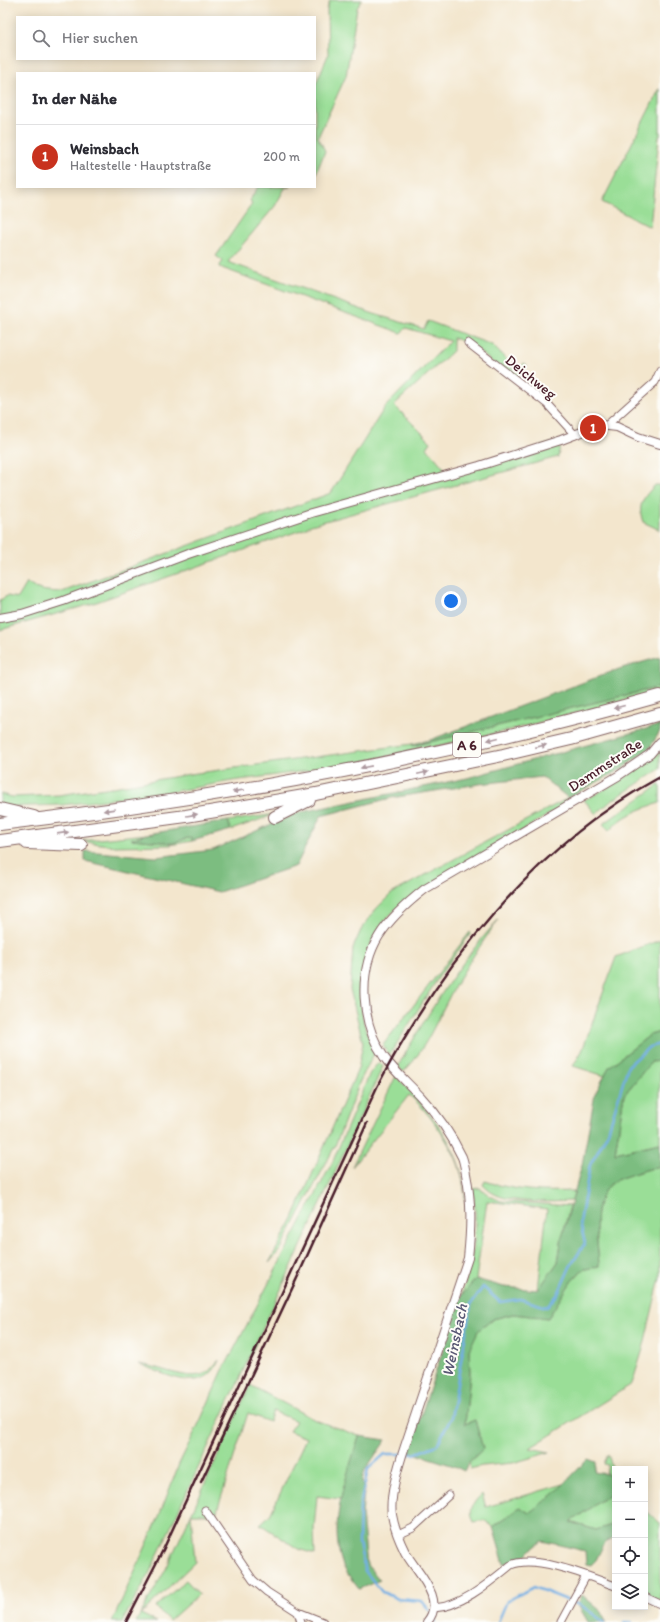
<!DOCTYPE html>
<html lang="de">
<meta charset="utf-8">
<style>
body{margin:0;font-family:Itim,sans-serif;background:#f2f2f3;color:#2b2b33}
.controls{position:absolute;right:12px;bottom:12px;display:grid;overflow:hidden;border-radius:0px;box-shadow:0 2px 10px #0003}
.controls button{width:36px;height:36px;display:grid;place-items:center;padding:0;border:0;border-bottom:1px solid #e1e1e2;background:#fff;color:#2b2b33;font:20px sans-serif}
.you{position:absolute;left:451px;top:601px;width:14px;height:14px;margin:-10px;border:3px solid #fff;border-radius:50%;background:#1a73e8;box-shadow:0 0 0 6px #1a73e833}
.badge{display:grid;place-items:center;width:26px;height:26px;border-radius:50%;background:#c8321e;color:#fff;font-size:13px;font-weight:700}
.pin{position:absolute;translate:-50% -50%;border:2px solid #fff;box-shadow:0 1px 4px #0006}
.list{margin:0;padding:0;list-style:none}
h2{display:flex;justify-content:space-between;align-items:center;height:52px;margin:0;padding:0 16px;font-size:17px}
h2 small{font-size:13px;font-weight:400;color:#7c7c81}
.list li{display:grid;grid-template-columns:26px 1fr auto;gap:12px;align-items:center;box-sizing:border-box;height:64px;padding:0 16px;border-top:1px solid #e1e1e2}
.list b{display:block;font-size:15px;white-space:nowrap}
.list p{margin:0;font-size:13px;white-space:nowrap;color:#7c7c81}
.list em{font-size:13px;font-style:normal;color:#7c7c81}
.icon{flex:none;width:22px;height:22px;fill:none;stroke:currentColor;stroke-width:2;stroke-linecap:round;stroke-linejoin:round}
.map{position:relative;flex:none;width:660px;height:1622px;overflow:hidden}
.search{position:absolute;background:#fff;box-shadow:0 2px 10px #0003;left:16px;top:16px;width:300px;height:44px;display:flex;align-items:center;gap:10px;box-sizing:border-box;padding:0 14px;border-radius:0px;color:#7c7c81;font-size:15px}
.panel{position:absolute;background:#fff;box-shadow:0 2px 10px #0003;left:16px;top:72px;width:300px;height:116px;border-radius:0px}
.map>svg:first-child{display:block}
</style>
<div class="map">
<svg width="660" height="1622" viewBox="0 0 660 1622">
<rect width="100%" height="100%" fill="#fdfcf7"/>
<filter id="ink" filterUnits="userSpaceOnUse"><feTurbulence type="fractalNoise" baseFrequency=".025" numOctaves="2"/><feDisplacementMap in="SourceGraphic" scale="8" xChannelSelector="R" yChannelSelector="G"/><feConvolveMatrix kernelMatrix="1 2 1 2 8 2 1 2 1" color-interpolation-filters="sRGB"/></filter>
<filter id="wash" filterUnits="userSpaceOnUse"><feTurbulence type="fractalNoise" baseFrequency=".012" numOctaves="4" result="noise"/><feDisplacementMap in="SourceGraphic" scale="16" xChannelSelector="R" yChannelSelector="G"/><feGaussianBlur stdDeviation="0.9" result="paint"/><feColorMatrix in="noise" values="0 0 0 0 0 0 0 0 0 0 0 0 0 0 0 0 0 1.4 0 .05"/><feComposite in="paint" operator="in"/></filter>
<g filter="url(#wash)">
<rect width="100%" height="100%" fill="#f3e6cd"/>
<path fill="#9ade97" stroke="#727e61" d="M330,0h32l-5,8 -11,68 -28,61 7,14 -10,25v-90l13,-31 -1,-46z
M660,88v48h-1l-9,91 -48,-25z
M258,187h32l-5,1 -10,18 -47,56 146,52 50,15 4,-8 64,24 18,18 6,10 8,-10 3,2 -12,15 -47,-37 -15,-5v13l-59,54 37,37 -4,6 23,27 111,-35 -3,17 -247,68 -7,4 -216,76 -88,25v-30l7,-4 11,2 9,-15c11,9 22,8 35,9l269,-99 54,-86 65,-66 -44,-13 -5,5 -182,-66 4,-6 -7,-5 36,-52 -2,-4z
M655,485h5v45l-17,-8c-6,-17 0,-24 12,-37z
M660,687v3l-12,4 -146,38 -166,35 -104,14 -67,12 -103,12 -62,2v-13l13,3 46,-2 60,-9 71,-12 222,-30 1,2z
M660,752v17l-50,33 -14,12 -12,-14c27,-13 53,-29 76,-48z
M660,784v19c-19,5 -38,13 -51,28l-6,-7z
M568,798l1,4 -170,104c-9,9 -18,18 -24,29 -12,21 -16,60 -12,84 2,11 7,22 13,31l-16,31 -25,65 -54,103 -12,14 24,-45 65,-149 5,-26 -13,-54 3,-41 8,-18 15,-21 15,-15 85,-47z
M276,814l-45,16 -3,-9z
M147,834l-14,5 40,4 18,-6 1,4 -22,4 -55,1 -35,-5z
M498,920c-16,23 -32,46 -45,70 -14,25 -29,64 -50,82l-5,-6c29,-51 60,-102 100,-146z
M470,932l1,1 -31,42 -51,81 -6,-11z
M660,940v92l-10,3 -41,32 -4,9 -32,-10 9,-15 34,-94z
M660,1061v82l-45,10 9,-58 27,-33z
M379,1062l4,4 -49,109 -186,401 -26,46h-10l46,-103 21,-55 21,-43 22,-49 111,-211 37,-88z
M396,1076c39,41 69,74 70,134 -1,-12 -2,-25 -5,-37 -5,-23 -34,-64 -52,-78l-57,72z
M660,1166v112l-17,71 -11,35 -102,64 20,4 -37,11 -31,3 -12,3 -1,-7 14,-13 -8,-29 -10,4 5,-50 -1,-24 9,-20 15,-11 20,-5 35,4 23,-36 11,-12 17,-4c-1,-27 -11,-66 14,-84 7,-5 37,-13 47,-16z
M485,1181c30,10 59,11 89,10l-2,10c-22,1 -61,3 -79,-8 -4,-2 -7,-5 -10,-8z
M480,1188l10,8 11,5 69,5 -8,31 -4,25 -20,28 9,-81 -60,-8 -11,78 -15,17c8,-23 14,-48 14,-73 1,-11 -1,-23 -2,-34z
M219,1360c-14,37 -54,14 -80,4 19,2 50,18 67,9 4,-2 9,-9 13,-13z
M250,1385l65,35 44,16 -18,63 -24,-3 -3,32 1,26 -17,-5 -38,-25 10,-9 36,-77 -17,-7 7,-10 -23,-10 -4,11 -21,-9 -32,101h-25l4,48 -54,52 16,8h-21l30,-53z
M608,1454l7,23v47l-19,6 -26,-8 40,-28 3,-17 -7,-3 2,-9 -4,-1z
M564,1484l-9,10 -26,19 -9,-6 -27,20 -9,-7 -10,2c-6,-13 -1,-19 8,-28l4,13z
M645,1510l15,13v78l-15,-7z
M186,1580l13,14 -30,27 -13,-14z"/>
<path fill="#7bbd80" stroke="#626e56" d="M660,657v30l-247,59 -1,-2 18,-4 189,-71z
M660,725v6l-10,17 -27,20 -55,30 -26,-21 -63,7 -88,14 -70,18 -25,50 -77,26 -134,-31v-10l71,6 57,-7 84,-37 170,-35z
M228,821l3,9 -39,11 -1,-4 -18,6 -42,-4 16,-5z
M660,1032v29l-9,1 -27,33 -9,58 45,-10v23c-10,3 -40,11 -47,16 -25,19 -15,57 -14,84l-17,4 -11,12 -23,36 -35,-4 -20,5 -15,12 -9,19 1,24 -5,50 10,-4 8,29 -14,13 -5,9 -10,-5 -47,-15 4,-6 50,-149 15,-17 28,8 34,3 20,-28 4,-25 20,-72 13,-71 14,-27 41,-32z
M359,1436l27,4 -21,30 -3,10 2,12 -2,22 5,51 13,15 -21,9c-6,-8 -14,-17 -17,-26 -14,-42 5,-86 17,-127z
M588,1459l8,3 -2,10 12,2 7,3 -3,17 -40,28 26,8 19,-6v13l-10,5 -9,18 -5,5 -5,-1 -1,-13 -43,-10 -22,18 -16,5 -11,-37 27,-20 9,6 26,-20z
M582,1595l20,17 4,10h-18l-10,-17z"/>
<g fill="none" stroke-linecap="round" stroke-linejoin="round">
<path stroke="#72afe4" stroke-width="2.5" d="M430,1611l-8,-10 -24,-2 -16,-7 -17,-21 -6,-28 1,-37 8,-37 17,-15h29l23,-9 14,-27 20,-114 12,-17 17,15 20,-3 27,8 11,-13 12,-27 15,-24 -5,-20 10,-58 18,-33 20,-66 21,-19 11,-3
M433,1615l3,7
M498,1622l9,-21 27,-14 48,19 22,16
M624,1622h7"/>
</g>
</g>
<g filter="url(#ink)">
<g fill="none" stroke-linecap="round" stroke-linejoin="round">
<g stroke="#856564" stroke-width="9">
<path id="minor" d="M468,343l79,61 28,31
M607,425l48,-43 5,-11
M205,1510l48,70 14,12 31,20 25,10
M398,1535l15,-7 36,-33
M645,1597l15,7
M434,1608c27,-1 56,-26 77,-43 25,-11 79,12 104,21
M298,1612l3,10
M561,1622l25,-46"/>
</g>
<g stroke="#856564" stroke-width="10">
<path id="tertiary" d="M0,618l22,-4 41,-13 125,-47 123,-41 168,-47 82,-26 39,-15 17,2 21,10 22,7
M427,1622c20,-23 -11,-50 -22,-70 -5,-10 -11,-25 -13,-37 -3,-18 7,-51 13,-69l63,-188c3,-29 4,-55 -2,-84 -1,-5 -2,-12 -4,-17 -10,-21 -25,-43 -41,-60 -12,-13 -26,-25 -37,-40 -23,-33 -27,-85 -5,-121 12,-19 28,-33 46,-47l193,-113 32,-22 10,-12"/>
</g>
<g stroke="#856564" stroke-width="14">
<path id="motorway" d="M0,809l34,8
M275,817l34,-17
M0,824c223,-26 444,-67 660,-128
M0,841l186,-25 130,-22 187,-39 68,-16 89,-25
M27,843l54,2"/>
</g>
<use href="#minor" stroke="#fff" stroke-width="7"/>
<use href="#tertiary" stroke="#fff" stroke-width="8"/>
<use href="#motorway" stroke="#fff" stroke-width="12"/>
<path stroke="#4a1f2b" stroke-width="2.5" d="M201,1482l97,-206 69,-153
M126,1622l37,-72 214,-463c65,-124 158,-242 283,-310"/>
</g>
<defs><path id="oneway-solid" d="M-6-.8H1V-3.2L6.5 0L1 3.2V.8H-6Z"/></defs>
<g fill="#ae9aa0">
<use href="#oneway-solid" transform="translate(619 707) rotate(165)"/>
<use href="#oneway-solid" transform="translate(493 739) rotate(166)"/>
<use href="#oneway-solid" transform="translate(541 746) rotate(-13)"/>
<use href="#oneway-solid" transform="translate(366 767) rotate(169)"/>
<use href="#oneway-solid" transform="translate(423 773) rotate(-12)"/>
<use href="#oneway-solid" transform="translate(238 791) rotate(171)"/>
<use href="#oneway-solid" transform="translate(109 810) rotate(172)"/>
<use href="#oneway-solid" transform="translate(192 815) rotate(-9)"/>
<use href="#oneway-solid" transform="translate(63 833) rotate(-8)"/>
</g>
</g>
<g text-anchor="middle" stroke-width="4" stroke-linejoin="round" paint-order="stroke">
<rect fill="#fdfcf7" stroke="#806168" stroke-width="1" x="453" y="733" width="28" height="24" rx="3"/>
<g font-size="14" font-weight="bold" fill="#4a1f2b">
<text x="467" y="750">A 6</text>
</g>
<g font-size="15" fill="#4a1f2b" stroke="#fdfcf7">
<text transform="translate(531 377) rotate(39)" y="5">Deichweg</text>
<text transform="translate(605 765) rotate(-33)" y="5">Dammstraße</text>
</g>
<g font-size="16" font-style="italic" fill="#5a5975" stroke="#fdfcf7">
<text transform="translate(454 1340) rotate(-78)" y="6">Weinsbach</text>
</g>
</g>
</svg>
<div class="controls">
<button>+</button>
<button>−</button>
<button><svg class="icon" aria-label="locate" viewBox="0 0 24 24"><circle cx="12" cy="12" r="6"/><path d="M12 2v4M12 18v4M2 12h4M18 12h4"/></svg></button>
<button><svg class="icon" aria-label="layers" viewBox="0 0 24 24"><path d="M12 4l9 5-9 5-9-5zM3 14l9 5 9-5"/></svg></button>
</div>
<div class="you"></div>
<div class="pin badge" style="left:593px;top:428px">1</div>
<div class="search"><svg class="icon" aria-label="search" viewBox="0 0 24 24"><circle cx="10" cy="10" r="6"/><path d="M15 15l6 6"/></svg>Hier suchen</div>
<section class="panel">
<h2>In der Nähe<small></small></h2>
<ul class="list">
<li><span class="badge">1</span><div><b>Weinsbach</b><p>Haltestelle · Hauptstraße</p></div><em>200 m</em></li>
</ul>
</section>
</div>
